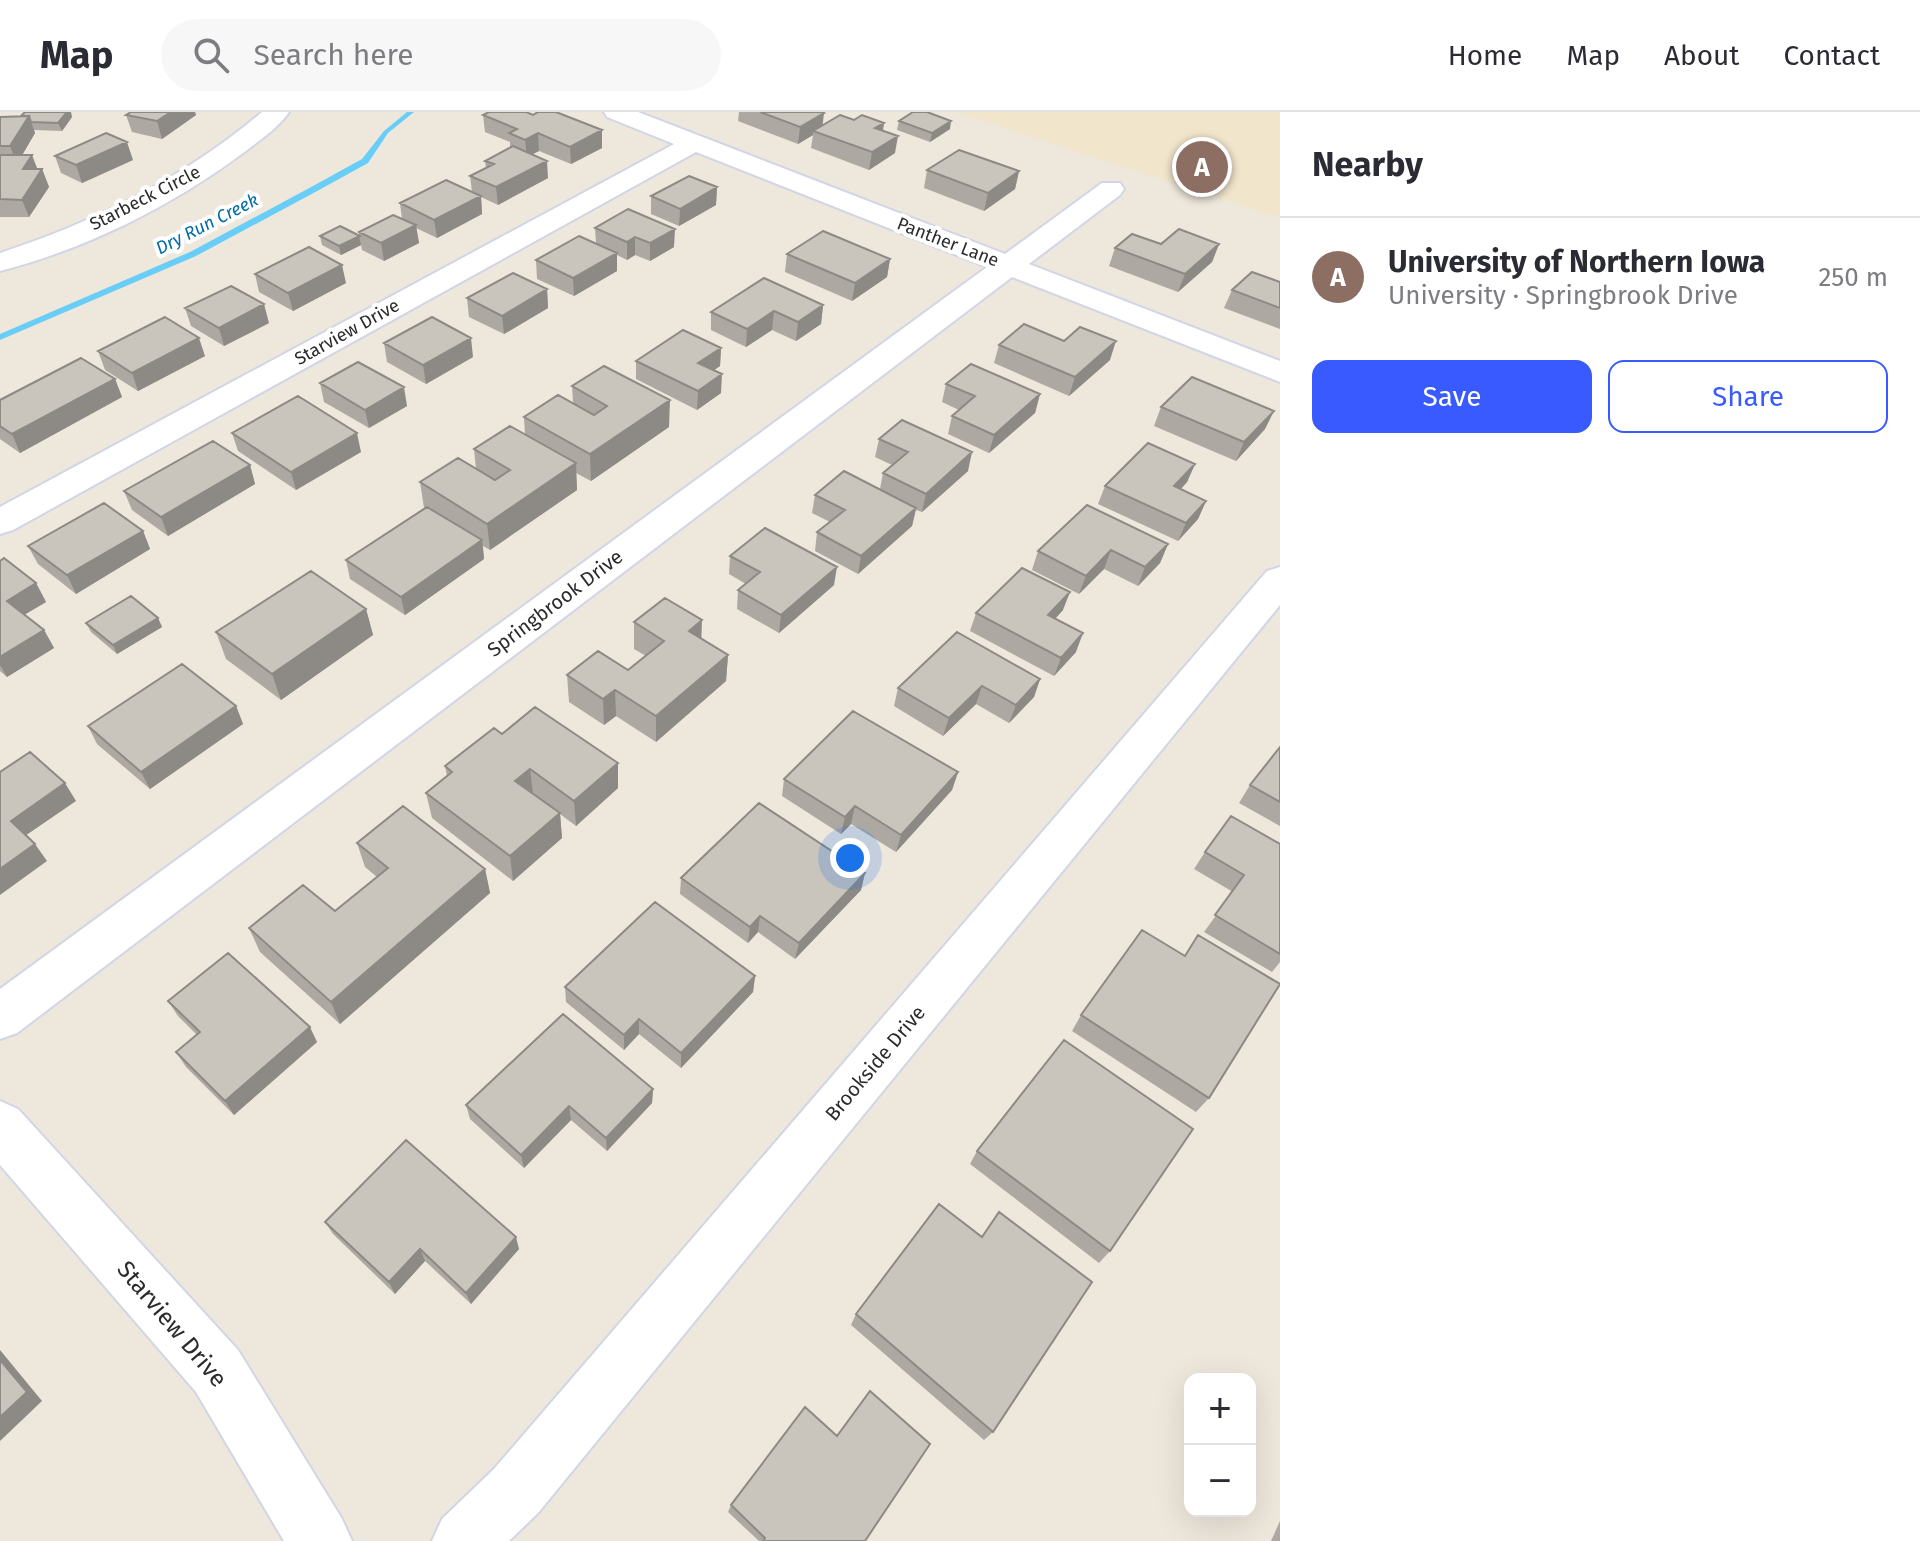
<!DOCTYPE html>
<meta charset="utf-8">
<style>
body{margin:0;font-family:"Fira Sans",sans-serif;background:#f7f7f7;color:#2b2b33}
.controls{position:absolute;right:24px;bottom:24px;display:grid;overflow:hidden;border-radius:16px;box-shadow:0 8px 32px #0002}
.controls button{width:72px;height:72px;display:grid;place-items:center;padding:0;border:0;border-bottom:2px solid #e1e1e2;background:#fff;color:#2b2b33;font:40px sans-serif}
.you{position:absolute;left:850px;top:746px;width:28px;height:28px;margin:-20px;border:6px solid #fff;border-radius:50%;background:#1a73e8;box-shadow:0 0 0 12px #1a73e833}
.badge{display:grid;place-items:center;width:52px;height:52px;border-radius:50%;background:#385aff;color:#fff;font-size:26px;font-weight:700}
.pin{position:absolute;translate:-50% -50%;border:4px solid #fff;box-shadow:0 2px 8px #0006}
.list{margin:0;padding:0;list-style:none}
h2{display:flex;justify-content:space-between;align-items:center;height:104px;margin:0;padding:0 32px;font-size:34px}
h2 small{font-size:26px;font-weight:400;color:#7c7c81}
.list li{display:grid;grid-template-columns:52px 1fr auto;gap:24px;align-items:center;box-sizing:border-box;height:120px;padding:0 32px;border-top:2px solid #e1e1e2}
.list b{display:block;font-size:30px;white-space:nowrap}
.list p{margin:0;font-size:26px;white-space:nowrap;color:#7c7c81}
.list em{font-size:26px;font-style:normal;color:#7c7c81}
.actions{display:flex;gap:16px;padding:24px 32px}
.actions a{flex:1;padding:18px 0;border:2px solid #385aff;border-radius:16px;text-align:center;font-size:28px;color:#385aff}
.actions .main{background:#385aff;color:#fff}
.icon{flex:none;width:44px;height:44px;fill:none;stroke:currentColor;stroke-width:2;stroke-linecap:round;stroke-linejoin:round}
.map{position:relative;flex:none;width:1280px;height:1429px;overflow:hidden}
header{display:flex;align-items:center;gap:48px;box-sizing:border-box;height:112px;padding:0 40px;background:#fff;border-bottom:2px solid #e1e1e2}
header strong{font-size:38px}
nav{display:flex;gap:44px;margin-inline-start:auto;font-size:28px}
.search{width:560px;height:72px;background:#f7f7f7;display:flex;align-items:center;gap:20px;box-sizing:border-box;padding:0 28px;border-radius:44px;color:#7c7c81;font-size:30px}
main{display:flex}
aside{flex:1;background:#fff}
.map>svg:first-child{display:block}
</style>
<header>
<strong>Map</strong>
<div class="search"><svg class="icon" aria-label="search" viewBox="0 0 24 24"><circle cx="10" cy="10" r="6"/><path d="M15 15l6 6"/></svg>Search here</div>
<nav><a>Home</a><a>Map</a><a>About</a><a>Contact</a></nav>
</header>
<main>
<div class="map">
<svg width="1280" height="1429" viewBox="0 0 1280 1429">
<rect width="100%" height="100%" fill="#eee7dc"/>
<path fill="#f1e5cb" d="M956,0h324v106z"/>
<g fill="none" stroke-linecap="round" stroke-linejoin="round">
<path fill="#68cef7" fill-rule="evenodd" d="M407,0h7l-26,21 -20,30 -49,27 -123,66 -196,84v-6l190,-82 123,-66 49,-27 22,-28z"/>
<g stroke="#d1d5e5" stroke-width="4">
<path id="street" d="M262,0h27c-11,16 -30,29 -46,41 -71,53 -157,96 -243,118v-18c95,-31 186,-76 262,-141z
M604,0h34l367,142 97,-71h18l4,6 -4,6 -91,69 251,97v21l-268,-105 -995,756 -17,6v-50l987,-722 -291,-115 -683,378 -13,4v-27l674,-363 -67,-27z
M1280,455v38l-742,908 -29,28h-77l10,-22 52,-50 773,-898z
M0,989l18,8 220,241 104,169 10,22h-68l-88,-149 -196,-227z"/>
</g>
<use href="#street" fill="#fff" fill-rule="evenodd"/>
</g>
<path fill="#ada9a2" d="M131,0h64l1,3 -34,24 -30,-7 -6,-17z
M739,0h83v13l32,-5 30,3 -1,8 12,22 -26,17 -58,-22 2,-13 -15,9 -60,-23z
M483,3l119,33 -31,16 -32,-13 -7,3 16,24 -50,27 -17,-8 1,17 -45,24 -21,-10 3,15 -35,18 -22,-11 -1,-5 -20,10 -19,-10 -2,-9h39v-4l43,-13 -2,-16 72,-11 -2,-16 16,-8 -1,-7 25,-13v-6l-25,-10z
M0,5h72l-10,14 -28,-1 1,3 -13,22 15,14h5l7,18 -20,30h-29z
M899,9l51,8 -20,13 -33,-12z
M55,44l78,4 -51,23 -21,-10z
M927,58l92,1 -4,18 -31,22 -60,-23z
M717,75l-1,18 -37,21 -28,-12v-18z
M595,116l79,19 -24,14 -15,-6 -8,5 -10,-5v16l-43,25 -37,-17 -1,-19 60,-17z
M1161,132h58l-7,18 -34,30 -69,-26 6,-18z
M787,142l103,5 -3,18 -35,24 -67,-29z
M255,162l91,9 -53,28 -34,-19z
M1280,170v47l-56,-21 8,-18z
M547,177l1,19 -44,26 -35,-17 -2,-19z
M823,193l-2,19 -25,17 -24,-11 -26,17 -35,-17v-18z
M185,196l84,15 -45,23 -33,-20z
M384,231l89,14 -47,27 -39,-22z
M999,233l111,15 -41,36 -75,-33z
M721,236l-1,18 -6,4 7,23 -24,17 -61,-31v-18z
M98,239l107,5 -67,35 -33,-21z
M115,267l7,18 -102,56 -20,-14v-39z
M320,271l87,23 -38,22 -45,-26z
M946,272l94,10 -5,19 -46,40 -41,-19 4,-18 7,-6 -17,-8z
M572,274l97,41 -78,54 -15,-8 1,17 -87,60 -7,-4 1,13 -79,56 -55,-36 -4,-19 78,-52 -4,-26 56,-13 -2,-20 51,-14 -1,-18 49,-14z
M1161,295l104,22 -29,32 -82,-35z
M232,321l129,19 -65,38 -58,-39z
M879,327l89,32 -46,41 -6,-2 -4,16 -54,48 -43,-23 2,-19 13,-10 -18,-9 3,-18 65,-6 3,-16 9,-8 -17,-8z
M1195,352l-8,18 -6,7 25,12 -8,18 -20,22 -80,-37 7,-18z
M250,353l5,19 -87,52 -36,-26 -8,-19z
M143,419l7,18 -74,45 -38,-30 -10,-18z
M1168,432l-8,19 -22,23 -34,-17 -25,25 -47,-24 6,-19z
M730,444l104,29 -55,48 -42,-24 1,-19 8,-6 -17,-10z
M0,449l36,22 10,19 -22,13 20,15 10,18 -47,29 -7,-6z
M366,497l7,26 -92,65 -55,-41 -10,-27z
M1063,498l-8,9 21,33 -22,24 -84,-45 6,-18z
M158,506l4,9 -45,27 -26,-22 -5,-9z
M634,510l67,17 27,16 -2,26 -70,61 -40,-26 -12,9 -35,-23 -2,-27 61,-5 18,-14 -12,-7z
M1040,567l-6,18 -25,26 -33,-19 -33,32 -49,-30 4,-18z
M236,594l7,18 -93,65 -53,-45 -9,-18z
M502,622l116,54 -42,38 -16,-12 2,24 -49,43 -81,-63 -6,-25 21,-17 -2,-10z
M1280,635v79l-41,-23 11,-18z
M958,660l-6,18 -56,62 -45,-28 -10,10 -59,-38 2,-17z
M357,731l128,26 5,24 -150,131 -80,-72 -11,-24 86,-17 42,-34 -12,-10z
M1280,732v118l-8,10 -68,-40 29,-40 -39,-23 11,-17z
M865,761l-4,17 -66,69 -37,-27 -10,11 -68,-49 1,-16z
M755,864l-2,16 -72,76 -42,-34 -15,16 -58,-48 -1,-15z
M168,889l149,41 -83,73 -48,-48 -10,-15 21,-17 -19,-19z
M1081,903l128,83 -13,14 -124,-81z
M653,977l-1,14 -45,48 -36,-31 -47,48 -54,-49 -4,-14z
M977,1039l133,100 -11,12 -129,-99z
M325,1110l194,27 -48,55 -46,-43 -30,33 -62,-60z
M856,1202l137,118 -9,8 -133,-115z
M731,1393l134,36h-106l-31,-29z
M1280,1409v20h-9z"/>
<path fill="#8d8984" d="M67,0h4l1,5 -10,14 -4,-8z
M171,0h24l1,3 -34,24 -5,-18z
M824,1l-2,17 -9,1v4l-15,9 2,-17z
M29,4l6,17 -18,31 -7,-18z
M951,9l-1,8 -20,13 2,-9z
M884,11l-3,17 -6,-12z
M602,18v18l-31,16 -1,-17z
M538,21l1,18 -12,6 -2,-17z
M898,24l-3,17 -26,17 3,-18z
M127,30l6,18 -51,23 -6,-18z
M32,43l7,18 -16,-4z
M547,49l1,17 -50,27 -2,-18z
M42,57l7,18 -20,30 -7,-17z
M1019,59l-4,18 -31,22 4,-18z
M717,75l-1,18 -37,21 1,-17z
M481,84l1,18 -45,24 -3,-18z
M416,113l3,18 -35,18 -3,-18z
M675,117l-1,18 -24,14v-18z
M359,124l2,9 -20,10 -2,-9z
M635,125v18l-8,5v-18z
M1219,132l-7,18 -34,30 7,-18z
M617,141v18l-43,25 -1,-18z
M890,147l-3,18 -35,24 3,-18z
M342,153l4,18 -53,28 -5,-18z
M547,177l1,19 -44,26 -2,-18z
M264,192l5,19 -45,23 -5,-18z
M823,193l-2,19 -25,17 2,-19z
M774,199l-2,19 -26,17 1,-18z
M199,226l6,18 -67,35 -6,-18z
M471,226l2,19 -47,27 -3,-19z
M1116,229l-6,19 -41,36 6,-19z
M721,236l-1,18 -22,15v-18z
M722,262l-1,19 -24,17 1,-19z
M115,267l7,18 -102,56 -8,-19z
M404,275l3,19 -38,22 -4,-18z
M1040,282l-5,19 -46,40 5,-18z
M670,288l-1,27 -78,54 -1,-27z
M1274,299l-9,18 -29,32 8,-19z
M357,321l4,19 -65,38 -5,-18z
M972,340l-4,19 -46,41 4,-18z
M576,351l1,27 -87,60 -3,-26z
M1195,352l-8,18 -21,23 8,-19z
M250,353l5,19 -87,52 -7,-19z
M1206,389l-8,18 -20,22 8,-18z
M916,396l-4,18 -54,48 3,-18z
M143,419l7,18 -74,45 -9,-19z
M482,428l2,19 -79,56 -4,-18z
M1168,432l-8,19 -22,23 7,-19z
M1111,438l-7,19 -25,25 7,-18z
M837,455l-3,18 -55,48 2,-18z
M36,471l10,19 -29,17 -10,-18z
M1070,480l-7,18 -22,24 7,-19z
M366,497l7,26 -92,65 -9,-26z
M158,506l4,9 -45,27 -4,-9z
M702,508l-1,27 -12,-16z
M44,518l10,18 -47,29 -7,-12v-8z
M1083,521l-7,19 -22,24 7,-18z
M728,543l-2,26 -70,61v-26z
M1040,567l-6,18 -25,26 7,-18z
M982,574l-6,18 -33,32 6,-18z
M615,578l1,26 -12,9 -1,-26z
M236,594l7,18 -93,65 -9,-17z
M618,651v25l-42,38 -2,-25z
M530,657l3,25 -18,-13z
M958,660l-6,18 -56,62 5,-17z
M65,671l11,18 -54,37 -11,-17z
M855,694l-4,18 -10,10 4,-17z
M560,701l2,25 -49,43 -3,-25z
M35,732l12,17 -47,34v-26z
M485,757l5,24 -150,131 -9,-22z
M865,761l-4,17 -66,69 4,-16z
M760,804l-2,16 -10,11 2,-16z
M755,864l-2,16 -72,76v-15z
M639,907v15l-15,16v-15z
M310,915l7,15 -83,73 -9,-14z
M653,977l-1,14 -45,48 -1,-13z
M569,994l2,14 -47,48 -3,-13z
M516,1125l3,12 -48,55 -5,-11z
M420,1137l5,12 -30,33 -6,-12z
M0,1238l42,51 -42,40z"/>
<path fill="#c9c4bc" stroke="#8d8984" stroke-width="2" d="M25,0h42l-9,11 -27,-1 -2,-6h-8z
M131,0h40l-14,9 -31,-6z
M489,0h37l7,3 5,-3h18l46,18 -32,17 -32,-14 -13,7 -16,-7 8,-4 -34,-14z
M760,0h62l2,1 -24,14z
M913,0h14l24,9 -19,12 -33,-12z
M840,3l14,5 8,-5 22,8 -9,5 23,8 -26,16 -59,-21z
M29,4l-19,30h-10v-29z
M106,21l21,9 -51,23 -21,-9z
M513,34l34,15 -51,26 -26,-11 24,-12 -9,-3z
M959,38l60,21 -31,22 -61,-23z
M0,43h32l-9,14h19l-20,31 -22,-1z
M689,64l28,11 -37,22 -29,-13z
M446,68l35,16 -47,24 -34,-17z
M628,97l47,20 -25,14 -15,-6 -8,5 -32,-14z
M393,103l23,10 -35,18 -22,-11z
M340,114l20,10 -21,10 -19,-10z
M1179,117l40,15 -34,30 -70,-26 17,-14 29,10z
M823,119l67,28 -35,24 -68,-29z
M579,124l38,17 -44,25 -37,-18z
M309,135l33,18 -54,28 -33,-19z
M1252,160l28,10v26l-48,-18z
M513,161l34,16 -45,27 -35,-18z
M764,166l59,27 -25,17 -24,-11 -27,18 -36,-17z
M231,174l33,18 -45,24 -34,-20z
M165,205l34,21 -67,35 -34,-22z
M432,205l39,21 -48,27 -39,-22z
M1024,212l40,17 16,-14 36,14 -41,36 -76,-32z
M683,218l38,18 -23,15 24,11 -24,17 -62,-30z
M81,246l34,21 -103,55 -12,-8v-26z
M358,250l46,25 -39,23 -45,-27z
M971,252l69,30 -46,41 -42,-19 23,-20 -29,-12z
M604,254l66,34 -80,54 -66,-37 34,-22 36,20 13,-9 -35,-20z
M1192,265l82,34 -30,31 -83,-35z
M298,284l59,37 -66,39 -59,-39z
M902,308l70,32 -46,42 -43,-21 25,-21 -29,-13z
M510,314l66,37 -89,61 -67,-42 38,-24 37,22 15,-10 -36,-21z
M213,329l37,24 -89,52 -37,-26z
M1148,331l47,21 -21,22 32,15 -20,22 -81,-37z
M844,359l72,37 -55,48 -44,-24 28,-22 -30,-15z
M104,391l39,28 -76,44 -39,-29z
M1087,393l81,39 -23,23 -34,-17 -25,26 -48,-25z
M427,395l55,33 -81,57 -55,-37z
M765,416l72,39 -56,48 -43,-25 22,-18 -30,-16z
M4,446l32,25 -29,18 37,29 -44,27v-96z
M1022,456l48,24 -22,23 35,18 -22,25 -85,-45z
M311,459l55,38 -94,65 -56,-42z
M131,484l27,22 -45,27 -27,-22z
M665,486l37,22 -13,11 39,24 -72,61 -41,-26 -12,9 -36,-24 31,-24 30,19 36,-29 -30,-19z
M957,520l83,47 -24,26 -34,-19 -33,32 -51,-30z
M182,552l54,42 -95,66 -53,-46z
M535,595l83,56 -44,38 -44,-32 -15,12 45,32 -50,43 -84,-63 26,-21 -7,-6 49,-38 8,6z
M853,599l105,61 -57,63 -46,-29 -10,11 -61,-38z
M1280,635v55l-30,-17z
M30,640l35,31 -54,38 24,23 -35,25v-97z
M759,691l106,70 -66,70 -39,-27 -10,11 -69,-49z
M403,694l82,63 -154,133 -82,-74 54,-43 32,26 53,-43 -31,-25z
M1231,704l49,28v110l-65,-39 29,-40 -39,-23z
M655,790l100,74 -74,77 -42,-34 -15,16 -59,-48z
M1142,818l43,26 13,-21 82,49 -71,114 -128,-83z
M228,841l82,74 -85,74 -49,-49 24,-20 -32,-31z
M563,902l90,75 -47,49 -37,-32 -48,49 -55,-50z
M1064,928l129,89 -83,122 -133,-100z
M406,1028l110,97 -50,56 -46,-44 -31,33 -64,-60z
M939,1092l43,33 17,-25 93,70 -99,150 -137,-118z
M0,1248l27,32 -27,25z
M870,1279l60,53 -65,97h-102l2,-3 -34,-33 74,-98 32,29z"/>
<g text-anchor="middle" stroke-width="8" stroke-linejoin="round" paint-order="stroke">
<g font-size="18" fill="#2b2b2b" stroke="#fff">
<text transform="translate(145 86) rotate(-27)" y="6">Starbeck Circle</text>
<text transform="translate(948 130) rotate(21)" y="6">Panther Lane</text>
<text transform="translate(347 220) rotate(-29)" y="6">Starview Drive</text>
</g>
<g font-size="18" font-style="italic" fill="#046ba6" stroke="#fff">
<text transform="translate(207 112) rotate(-27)" y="6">Dry Run Creek</text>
</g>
<g font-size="20" fill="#2b2b2b" stroke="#fff">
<text transform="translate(555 491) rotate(-37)" y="7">Springbrook Drive</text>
<text transform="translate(875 951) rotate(-50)" y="7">Brookside Drive</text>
</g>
<g font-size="24" fill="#2b2b2b" stroke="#fff">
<text transform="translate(172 1212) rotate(50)" y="8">Starview Drive</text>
</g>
</g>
</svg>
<div class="controls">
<button>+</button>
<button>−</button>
</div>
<div class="you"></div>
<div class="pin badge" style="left:1202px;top:55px;background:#8d6e63">A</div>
</div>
<aside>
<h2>Nearby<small></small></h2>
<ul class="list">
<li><span class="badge" style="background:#8d6e63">A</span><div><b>University of Northern Iowa</b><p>University · Springbrook Drive</p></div><em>250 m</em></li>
</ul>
<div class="actions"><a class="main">Save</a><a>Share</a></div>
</aside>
</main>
